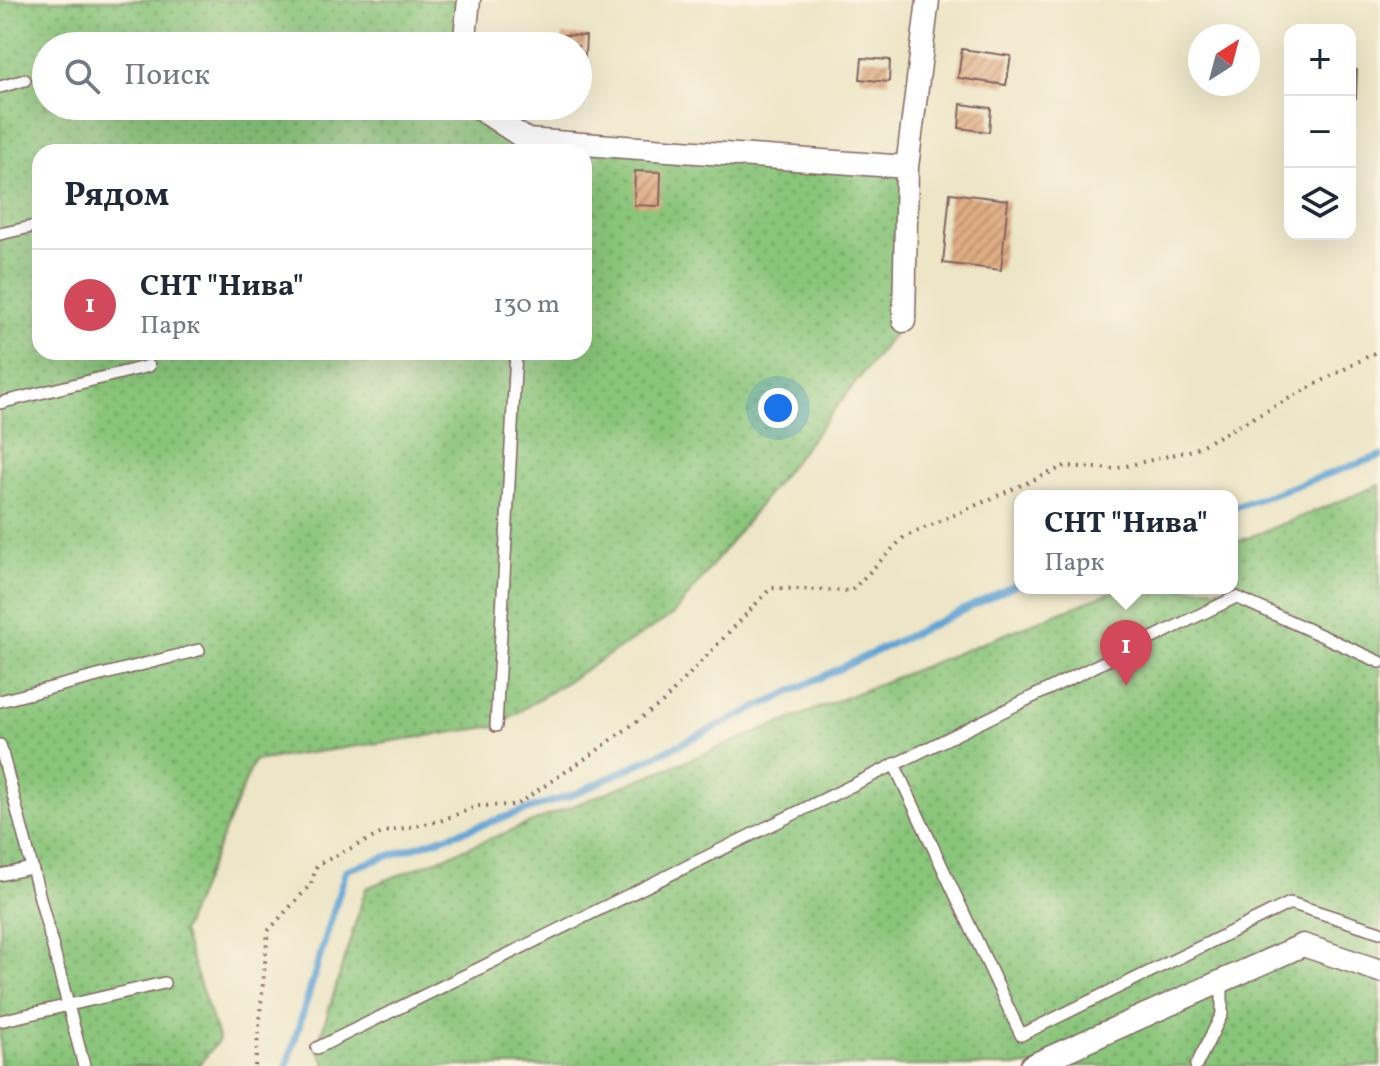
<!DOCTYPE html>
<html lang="ru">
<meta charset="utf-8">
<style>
body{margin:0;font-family:Vollkorn,serif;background:#f2f2f3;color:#1f2937}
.controls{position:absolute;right:24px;top:24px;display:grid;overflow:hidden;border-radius:16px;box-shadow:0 8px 32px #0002}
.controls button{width:72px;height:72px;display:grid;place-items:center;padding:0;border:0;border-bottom:2px solid #e0e1e3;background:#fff;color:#1f2937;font:40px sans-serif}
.compass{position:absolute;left:1188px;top:24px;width:72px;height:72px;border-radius:50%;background:#fff;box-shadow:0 8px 32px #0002;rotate:36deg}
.you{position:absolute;left:778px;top:408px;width:28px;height:28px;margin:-20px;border:6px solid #fff;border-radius:50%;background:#1a73e8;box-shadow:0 0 0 12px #1a73e833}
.badge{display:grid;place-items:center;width:52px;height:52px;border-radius:50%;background:#d1495b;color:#fff;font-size:26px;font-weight:700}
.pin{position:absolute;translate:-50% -66px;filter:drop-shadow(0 2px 4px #0008)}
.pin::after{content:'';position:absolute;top:42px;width:28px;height:24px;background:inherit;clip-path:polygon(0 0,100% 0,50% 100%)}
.popup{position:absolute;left:1014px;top:490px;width:224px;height:104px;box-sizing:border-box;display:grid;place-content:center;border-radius:16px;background:#fff;filter:drop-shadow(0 2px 6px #0005);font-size:26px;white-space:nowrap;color:#747a83}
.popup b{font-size:30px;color:#1f2937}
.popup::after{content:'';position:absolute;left:50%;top:100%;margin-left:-16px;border:16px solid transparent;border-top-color:#fff}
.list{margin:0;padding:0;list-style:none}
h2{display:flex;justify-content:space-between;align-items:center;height:104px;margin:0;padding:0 32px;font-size:34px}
h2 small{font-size:26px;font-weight:400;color:#747a83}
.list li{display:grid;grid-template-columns:52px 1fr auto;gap:24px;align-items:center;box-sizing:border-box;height:112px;padding:0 32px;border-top:2px solid #e0e1e3}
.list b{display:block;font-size:30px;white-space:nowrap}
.list p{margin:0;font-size:26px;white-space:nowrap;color:#747a83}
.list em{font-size:26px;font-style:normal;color:#747a83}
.icon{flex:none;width:44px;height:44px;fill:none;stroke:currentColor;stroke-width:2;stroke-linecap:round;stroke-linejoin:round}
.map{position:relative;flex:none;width:1380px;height:1066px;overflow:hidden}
.search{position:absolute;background:#fff;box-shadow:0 8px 32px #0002;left:32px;top:32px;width:560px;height:88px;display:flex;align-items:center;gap:20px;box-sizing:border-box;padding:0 28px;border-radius:44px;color:#747a83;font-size:30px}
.panel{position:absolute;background:#fff;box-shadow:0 8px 32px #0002;left:32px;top:144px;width:560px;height:216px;border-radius:24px}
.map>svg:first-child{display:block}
</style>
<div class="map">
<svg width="1380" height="1066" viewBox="0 0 1380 1066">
<defs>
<pattern id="park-dots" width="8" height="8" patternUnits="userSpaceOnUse" patternTransform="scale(2)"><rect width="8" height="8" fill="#89c57a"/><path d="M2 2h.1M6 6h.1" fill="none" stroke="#729f64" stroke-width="1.8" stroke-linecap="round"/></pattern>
<pattern id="building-hatch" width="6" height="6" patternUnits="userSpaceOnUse" patternTransform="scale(2)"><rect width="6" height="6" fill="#dfad84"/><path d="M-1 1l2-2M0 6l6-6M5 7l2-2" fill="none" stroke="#b78c6c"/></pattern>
</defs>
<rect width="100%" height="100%" fill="#fcf5e5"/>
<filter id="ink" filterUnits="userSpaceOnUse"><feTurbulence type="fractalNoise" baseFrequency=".0125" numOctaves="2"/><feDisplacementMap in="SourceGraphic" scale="16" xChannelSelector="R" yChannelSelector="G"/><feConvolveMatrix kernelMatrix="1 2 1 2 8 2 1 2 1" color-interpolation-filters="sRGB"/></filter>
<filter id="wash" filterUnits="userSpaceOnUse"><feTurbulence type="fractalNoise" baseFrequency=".006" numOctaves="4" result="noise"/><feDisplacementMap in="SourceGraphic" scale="32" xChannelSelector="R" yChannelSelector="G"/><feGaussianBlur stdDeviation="1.8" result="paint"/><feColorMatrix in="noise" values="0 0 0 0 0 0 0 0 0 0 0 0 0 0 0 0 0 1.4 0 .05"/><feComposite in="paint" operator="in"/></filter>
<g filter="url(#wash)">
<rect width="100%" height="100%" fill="#ece5c6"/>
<path fill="url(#park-dots)" stroke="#6a7252" stroke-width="2" fill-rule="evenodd" d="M0,0h469l-5,46h-418v60h430l51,34 380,27 -3,154 -230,293 -178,112 -242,35 -72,171 37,108 -21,26h-198zM40,152h544v200h-544z
M1380,485v581h-1053l-10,-18 49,-160 755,-300h111v-44z"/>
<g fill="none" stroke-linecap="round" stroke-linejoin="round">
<path stroke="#5fa2d3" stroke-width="7" d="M1232,508l148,-52
M287,1066l59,-196 229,-76 445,-211"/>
</g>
<g id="blocks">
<path fill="url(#building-hatch)" d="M563,35l23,1 -2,36 -6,-1v-25h-15z
M962,49l49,7 -5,29 -48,-7z
M862,58l28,2 -1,22 -29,-3z
M1350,70h7l-1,28 -6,-1z
M961,104l30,4 -2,24 -30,-4z
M635,171l26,1 -1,34 -26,-1z
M950,193l58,7 -7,70 -58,-7z"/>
</g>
</g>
<g filter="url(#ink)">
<use href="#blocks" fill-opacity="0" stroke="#836461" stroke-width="2"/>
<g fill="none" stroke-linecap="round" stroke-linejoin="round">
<g stroke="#836461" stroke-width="14">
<path id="service" d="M0,87l25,-7
M0,234l40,-9
M0,403l149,-37
M0,701l199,-51
M496,726l20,-374
M0,745l84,321
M894,764l127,271 269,-132 90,29
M0,875l31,-7
M0,1021l164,-38
M317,1048l919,-451 144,65
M1196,1066l26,-52v-33"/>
</g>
<g stroke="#836461" stroke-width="25">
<path id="minor" d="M464,46l5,-46
M476,106l51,34 380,27
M904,321l3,-154 21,-167
M1031,1066l272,-121 77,26"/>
</g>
<path stroke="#836461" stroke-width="4" stroke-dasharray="2 6" stroke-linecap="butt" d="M255,1066l13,-135 43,-47 6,-19 67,-33 56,-11 38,-15 38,-1 79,-53 68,-50 108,-114 80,3 53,-54 161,-71 49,3 79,-19 187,-100"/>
<use href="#service" stroke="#fff" stroke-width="11"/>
<use href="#minor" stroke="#fff" stroke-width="22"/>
</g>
</g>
</svg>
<div class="controls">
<button>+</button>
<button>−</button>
<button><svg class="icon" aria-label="layers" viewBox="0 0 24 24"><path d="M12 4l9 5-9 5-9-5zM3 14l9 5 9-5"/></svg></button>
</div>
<svg class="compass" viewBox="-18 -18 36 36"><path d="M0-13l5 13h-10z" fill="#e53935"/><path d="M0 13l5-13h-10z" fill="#747a83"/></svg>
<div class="you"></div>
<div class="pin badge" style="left:1126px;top:686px">1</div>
<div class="popup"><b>СНТ &quot;Нива&quot;</b>Парк</div>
<div class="search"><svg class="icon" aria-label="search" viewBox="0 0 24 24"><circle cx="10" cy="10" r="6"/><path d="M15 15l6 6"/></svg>Поиск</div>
<section class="panel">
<h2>Рядом<small></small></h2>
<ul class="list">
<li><span class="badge">1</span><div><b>СНТ &quot;Нива&quot;</b><p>Парк</p></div><em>130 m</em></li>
</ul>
</section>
</div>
